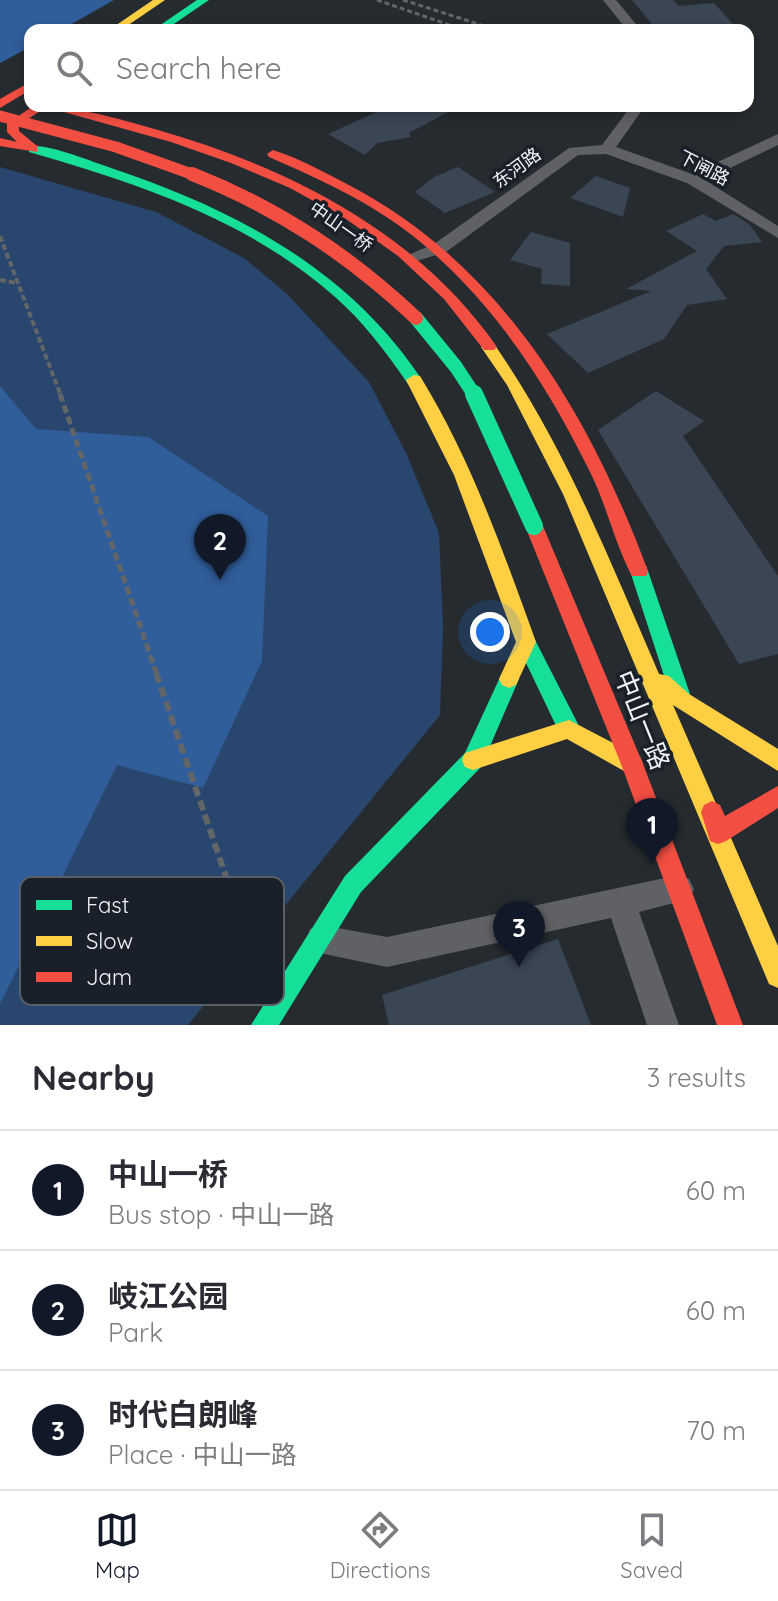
<!DOCTYPE html>
<meta charset="utf-8">
<style>
body{margin:0;font-family:Quicksand,"Noto Sans SC",sans-serif;background:#f7f7f7;color:#2b2b33}
.you{position:absolute;left:490px;top:632px;width:28px;height:28px;margin:-20px;border:6px solid #fff;border-radius:50%;background:#1a73e8;box-shadow:0 0 0 12px #1a73e833}
.badge{display:grid;place-items:center;width:52px;height:52px;border-radius:50%;background:#111827;color:#fff;font-size:26px;font-weight:700}
.pin{position:absolute;translate:-50% -66px;filter:drop-shadow(0 2px 4px #0008)}
.pin::after{content:'';position:absolute;top:42px;width:28px;height:24px;background:inherit;clip-path:polygon(0 0,100% 0,50% 100%)}
.list{margin:0;padding:0;list-style:none}
h2{display:flex;justify-content:space-between;align-items:center;height:104px;margin:0;padding:0 32px;font-size:34px}
h2 small{font-size:26px;font-weight:400;color:#7c7c81}
.list li{display:grid;grid-template-columns:52px 1fr auto;gap:24px;align-items:center;box-sizing:border-box;height:120px;padding:0 32px;border-top:2px solid #e1e1e2}
.list b{display:block;font-size:30px;white-space:nowrap}
.list p{margin:0;font-size:26px;white-space:nowrap;color:#7c7c81}
.list em{font-size:26px;font-style:normal;color:#7c7c81}
.icon{flex:none;width:44px;height:44px;fill:none;stroke:currentColor;stroke-width:2;stroke-linecap:round;stroke-linejoin:round}
.map{position:relative;flex:none;width:778px;height:1025px;overflow:hidden}
.search{position:absolute;background:#fff;box-shadow:0 4px 12px #0003;left:24px;right:24px;top:24px;height:88px;display:flex;align-items:center;gap:20px;box-sizing:border-box;padding:0 28px;border-radius:16px;color:#7c7c81;font-size:30px}
.sheet{height:464px;background:#fff}
nav{display:flex;justify-content:space-around;align-items:center;box-sizing:border-box;height:112px;border-top:2px solid #e1e1e2;background:#fff;font-size:22px;color:#7c7c81}
nav a{display:grid;justify-items:center;gap:4px}
nav .on{color:#111827}
.map>svg:first-child{display:block}
</style>
<div class="map">
<svg width="778" height="1025" viewBox="0 0 778 1025">
<rect width="100%" height="100%" fill="#262b30"/>
<path fill="#29466e" d="M0,167l156,45 88,46 43,36 82,88 38,73 32,78 4,94 -3,88 -252,310h-188z"/>
<path fill="#305e9b" d="M0,0h114l-53,30h-31v17l-30,16z
M0,386l36,43 112,8 120,79 -6,145 -59,127 -86,-23 -117,239z"/>
<path fill="#3a4654" d="M632,0h41l6,6 35,-3 24,27h-81z
M390,106h69l-50,27 2,4 -34,6 -12,12 -37,-21z
M458,167l37,25 -50,21 -30,-21 19,-15z
M596,176l34,12 -7,29 -53,-19z
M703,214l13,7 17,-7 16,10 13,18 -38,4 -18,23 21,30 -40,6 -23,34 -76,34 -41,-39 104,-43 -25,-2 71,-38 -31,-20z
M531,232l39,11v43l-29,-2 1,-15 -32,-9z
M656,391l48,30 -21,15 95,140v78l-39,10 -141,-234z
M558,939l33,86h-202l-7,-30z"/>
<g fill="none" stroke-linecap="round" stroke-linejoin="round">
<path stroke="#626668" stroke-width="3" stroke-dasharray="5 3" stroke-linecap="butt" d="M377,0l87,30
M403,0l94,30"/>
<path stroke="#626668" stroke-width="4" stroke-dasharray="6 3" stroke-linecap="butt" d="M0,236l61,160
M0,280l17,3"/>
<path stroke="#626668" stroke-width="5" stroke-dasharray="8 4" stroke-linecap="butt" d="M60,394l97,281"/>
<path stroke="#626668" stroke-width="6" stroke-dasharray="10 5" stroke-linecap="butt" d="M156,673l76,221"/>
<path fill="#606164" fill-rule="evenodd" d="M603,0h13l25,30h-14z
M631,106h14l-29,41 76,27 86,-40v11l-73,35 73,46v12l-91,-55 -81,-29 -28,1 -132,97 -36,11 -9,-5 33,-14 135,-96 33,-3z
M679,875l10,4 5,10 -5,10 -50,13 40,113h-32l-36,-107 -224,49 -77,-16 -4,-11 4,-11 11,-4 66,12z"/>
<path fill="#16e098" fill-rule="evenodd" d="M197,0h12l-44,30h-12z
M29,146c20,-2 61,15 82,22 123,41 238,101 311,212l-8,5 -6,-1c-22,-32 -45,-63 -74,-88 -86,-76 -197,-113 -305,-144z
M639,564l7,2 2,5 42,123 -3,6 -7,3 -7,-3 -3,-6 -40,-123 2,-5z
M526,634l7,2 44,86 3,7 -3,7 -8,2 -8,-2 -45,-94 3,-6z
M509,670l7,3 3,6 -38,88 -120,125 -82,133h-28l94,-149 120,-123 37,-80z"/>
<path fill="#ffcf43" fill-rule="evenodd" d="M153,0h12l-44,30h-12z
M489,342l5,2c71,102 116,217 165,330l10,2 20,18 89,55v22l-105,-66 105,241v42l-9,-4 -206,-490 -56,-109 -26,-38z
M414,375l6,1c51,83 83,175 116,266l-20,43 -7,3 -7,-3 -3,-6 17,-37 -62,-167 -48,-95z
M569,720l71,37 3,7 -3,7 -8,3 -8,-3 -57,-32 -94,31 -8,-3 -3,-7 3,-7z"/>
<path fill="#f24e42" fill-rule="evenodd" d="M30,82v8l-30,18v-9z
M33,106c44,0 83,12 125,24 132,38 259,102 339,217l-3,3h-10l-40,-51 -46,-43 -52,-37 -56,-31 -59,-25 -60,-21 -125,-35 -27,18v6l18,15v6l-37,-6v-8l17,4 -10,-10v-8z
M273,150c25,8 49,21 72,33 155,79 244,230 303,388l-2,5h-14c-17,-32 -25,-69 -41,-102 -44,-90 -99,-175 -178,-238 -43,-34 -94,-57 -144,-79l-2,-3z
M534,519l6,2 3,5 100,238 100,261h-26l-96,-261 -96,-238 3,-5z
M778,786v22l-52,33 -8,3 -8,-3 -9,-29 3,-7 8,-4 8,4 5,11z"/>
<path stroke="#16e098" stroke-width="14" d="M416,318l40,49 19,29"/>
<path stroke="#16e098" stroke-width="18" d="M474,394l60,132"/>
<path stroke="#f24e42" stroke-width="11" d="M0,116l116,31 81,29"/>
<path stroke="#f24e42" stroke-width="14" d="M192,174c86,34 157,81 224,144"/>
</g>
<g text-anchor="middle" stroke-width="7" stroke-linejoin="round" paint-order="stroke">
<g font-size="18" fill="#eef3fa" stroke="#19202a">
<text transform="translate(517 168) rotate(-36)" y="6">东河路</text>
<text transform="translate(704 168) rotate(27)" y="6">下闸路</text>
<text transform="translate(341 227) rotate(35)" y="6">中山一桥</text>
</g>
<g font-size="26" fill="#eef3fa" stroke="#19202a">
<text transform="translate(642 720) rotate(68)" y="9">中山一路</text>
</g>
</g>
<rect x="20" y="877" width="264" height="128" rx="12" fill="#19202a" stroke="#595f68" stroke-width="2"/>
<rect x="36" y="900" width="36" height="10" fill="#16e098"/>
<rect x="36" y="936" width="36" height="10" fill="#ffcf43"/>
<rect x="36" y="972" width="36" height="10" fill="#f24e42"/>
<g font-size="22" fill="#eef3fa">
<text x="86" y="913">Fast</text>
<text x="86" y="949">Slow</text>
<text x="86" y="985">Jam</text>
</g>
</svg>
<div class="you"></div>
<div class="pin badge" style="left:652px;top:864px">1</div>
<div class="pin badge" style="left:220px;top:580px">2</div>
<div class="pin badge" style="left:519px;top:967px">3</div>
<div class="search"><svg class="icon" aria-label="search" viewBox="0 0 24 24"><circle cx="10" cy="10" r="6"/><path d="M15 15l6 6"/></svg>Search here</div>
</div>
<section class="sheet">
<h2>Nearby<small>3 results</small></h2>
<ul class="list">
<li><span class="badge">1</span><div><b>中山一桥</b><p>Bus stop · 中山一路</p></div><em>60 m</em></li>
<li><span class="badge">2</span><div><b>岐江公园</b><p>Park</p></div><em>60 m</em></li>
<li><span class="badge">3</span><div><b>时代白朗峰</b><p>Place · 中山一路</p></div><em>70 m</em></li>
</ul>
</section>
<nav>
<a class="on"><svg class="icon" aria-label="map" viewBox="0 0 24 24"><path d="M3 6l6-2 6 2 6-2v14l-6 2-6-2-6 2zM9 4v14M15 6v14"/></svg>Map</a>
<a><svg class="icon" aria-label="directions" viewBox="0 0 24 24"><path d="M12 3l9 9-9 9-9-9zM9 14v-3h6M13 9l2 2-2 2"/></svg>Directions</a>
<a><svg class="icon" aria-label="saved" viewBox="0 0 24 24"><path d="M7 4h10v16l-5-4-5 4z"/></svg>Saved</a>
</nav>
